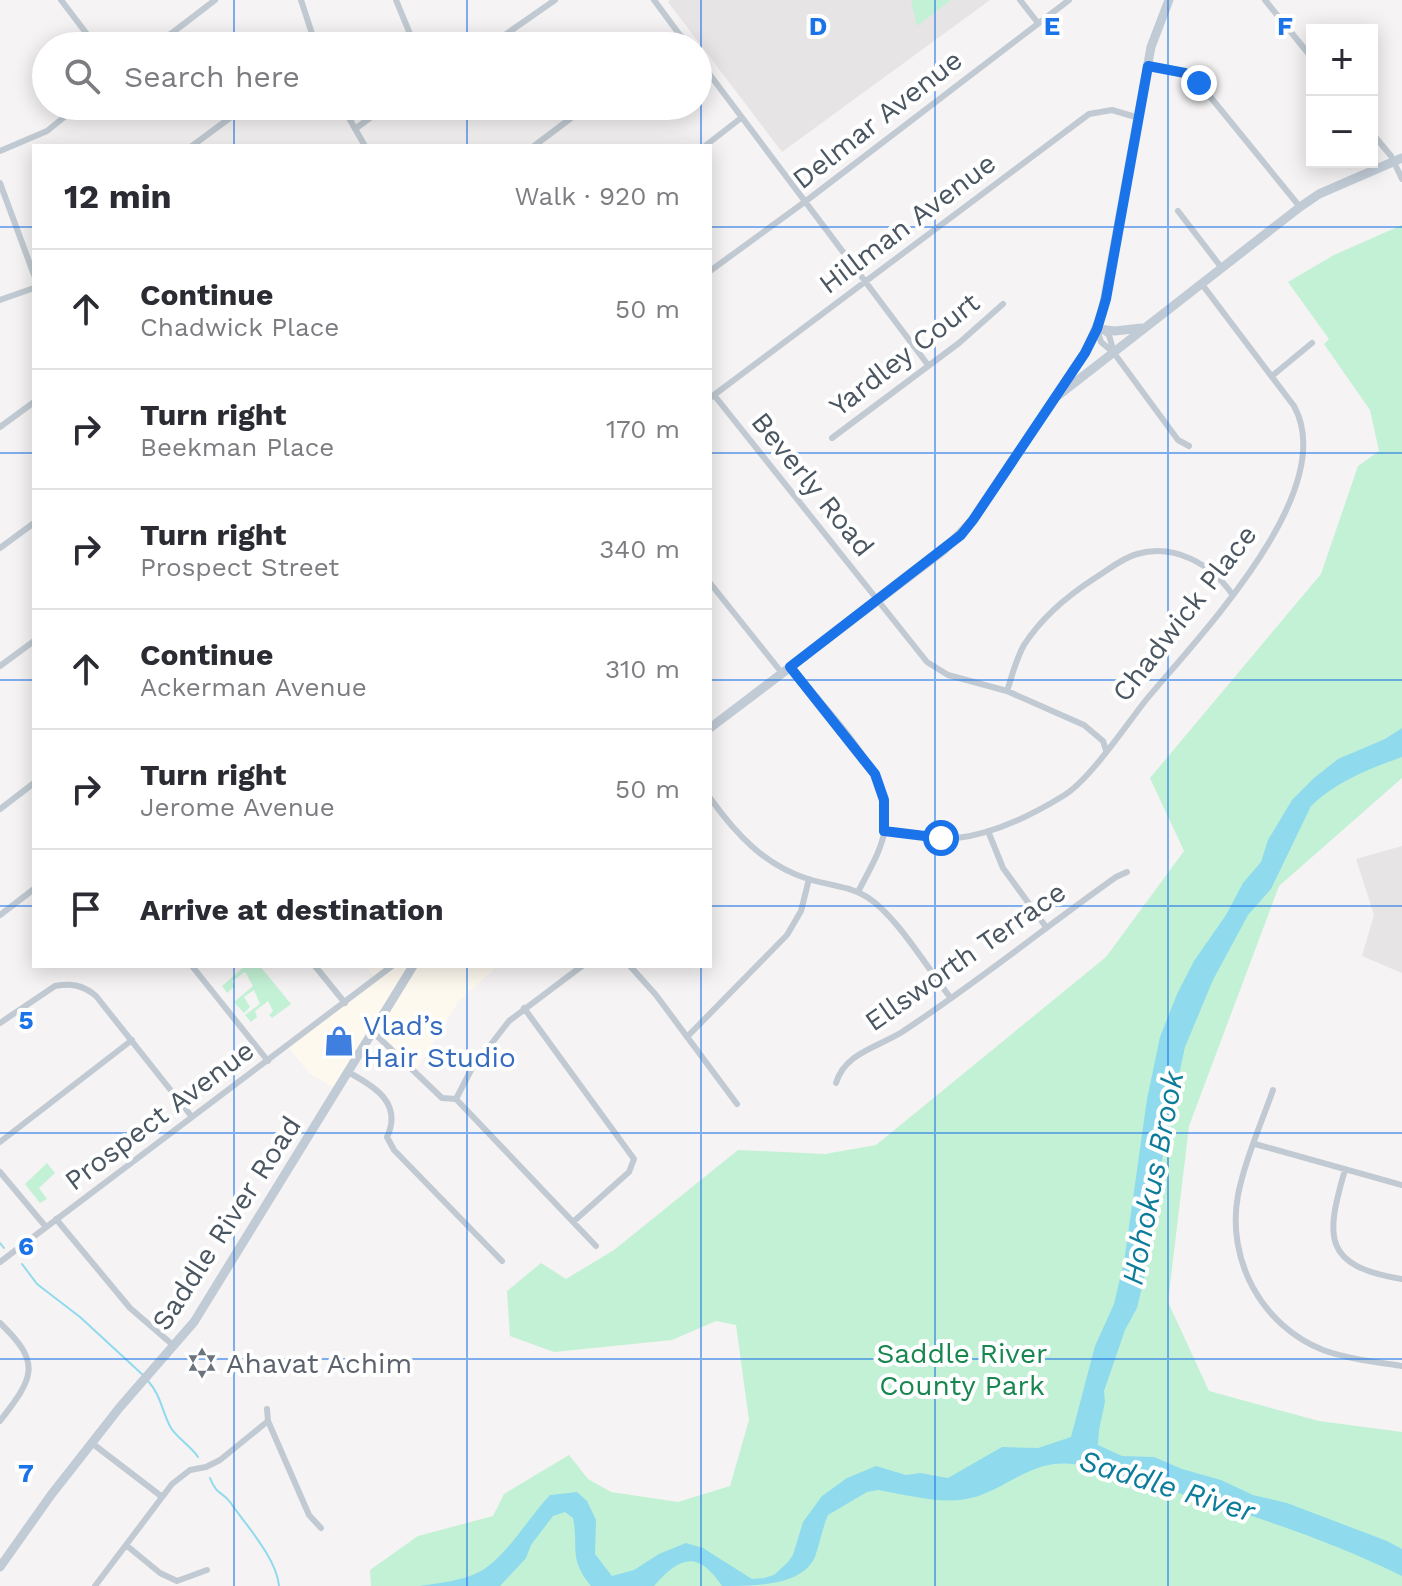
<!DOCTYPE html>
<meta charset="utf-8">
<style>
body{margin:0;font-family:"Work Sans",sans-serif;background:#f7f7f7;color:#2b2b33}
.controls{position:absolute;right:24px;top:24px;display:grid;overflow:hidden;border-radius:0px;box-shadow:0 4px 20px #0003}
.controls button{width:72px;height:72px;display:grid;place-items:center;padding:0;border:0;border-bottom:2px solid #e1e1e2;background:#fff;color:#2b2b33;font:40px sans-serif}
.stop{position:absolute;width:24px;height:24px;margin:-18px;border:6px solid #1a73e8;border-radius:50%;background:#fff}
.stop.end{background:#1a73e8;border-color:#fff;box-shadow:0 2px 8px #0008}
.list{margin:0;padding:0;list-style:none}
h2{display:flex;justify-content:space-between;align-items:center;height:104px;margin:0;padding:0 32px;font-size:34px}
h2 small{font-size:26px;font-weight:400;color:#7c7c81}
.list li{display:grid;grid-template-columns:52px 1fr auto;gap:24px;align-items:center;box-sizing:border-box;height:120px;padding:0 32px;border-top:2px solid #e1e1e2}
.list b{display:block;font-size:30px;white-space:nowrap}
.list p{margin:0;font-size:26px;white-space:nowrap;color:#7c7c81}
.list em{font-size:26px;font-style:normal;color:#7c7c81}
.icon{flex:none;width:44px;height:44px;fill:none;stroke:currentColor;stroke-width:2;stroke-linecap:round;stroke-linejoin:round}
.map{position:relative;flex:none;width:1402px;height:1586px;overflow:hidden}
.search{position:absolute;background:#fff;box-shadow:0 4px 20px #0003;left:32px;top:32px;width:680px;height:88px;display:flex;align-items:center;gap:20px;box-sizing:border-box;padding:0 28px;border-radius:44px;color:#7c7c81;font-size:30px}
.panel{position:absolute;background:#fff;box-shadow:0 4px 20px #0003;left:32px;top:144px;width:680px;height:824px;border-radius:0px}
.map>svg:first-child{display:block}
</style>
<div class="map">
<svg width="1402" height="1586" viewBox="0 0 1402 1586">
<rect width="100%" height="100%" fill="#f5f3f3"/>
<path fill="#fdf9ef" d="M365,966h133l-39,35 -44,71 -42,-40 -36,58 -28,-17 -22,-27 88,-68z"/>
<path fill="#e6e4e5" d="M670,0h320l-208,152 -114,-150z
M1402,846v127l-40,-17 12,-41 -18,-56z"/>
<path fill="#c3f1d5" d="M911,0h40l-34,26z
M1402,225v553l-123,108 -90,240 -21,176 41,89 110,30 83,11v154h-1031l-1,-16 48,-34 75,-20 11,-22 65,-39 19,24 23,13 67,10 52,-16 19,-66 -13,-95 -20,-4 -44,19 -118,12 -44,-16 -3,-45 34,-28 25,16 48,-29 124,-100 87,4 51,-9 230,-188 78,-106 -34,-73 171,-204 37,-108 21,-15 -9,-41 -46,-66 5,-5 -41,-57 46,-27z
M245,966h15l31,38 -19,14 -3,-3 4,-4 -5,-10 -13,10 2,6 -6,5 -6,-7 15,-11 -6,-14 -10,7 6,10 -6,6 -10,-11 19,-16 -8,-14 -13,9 3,5 -8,7 -5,-7z
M47,1163l8,10 -16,15 8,11 -7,4 -15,-19z"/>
<path fill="#90daee" d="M1402,728v29c-31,11 -67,25 -91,49l-40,83 -23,26 -35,65 -28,67 -20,93 -17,122 -11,46 -12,22 -21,61 1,11 -6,28 -1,15 24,11 32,1 28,12 39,11 32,15 34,8 100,38 15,8v27c-79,-39 -163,-65 -247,-90 -31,-9 -69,-26 -101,-22 -29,4 -52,25 -79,33 -31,9 -66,-2 -97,-7l-11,2 -39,23c-6,14 -8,28 -13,42 -13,29 -60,29 -93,29 -24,-36 -42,-30 -68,0h-63c-23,-28 -12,-37 -18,-68l-8,-6 -12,4 -22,29 -5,13 -26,28h-81c21,-3 43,-5 62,-15 25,-14 48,-54 69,-76l27,-3 10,9 9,19 -1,34 17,22 22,-6 25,-16 27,-11 17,5 49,31 12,-1 10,-3 14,-13 5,-7 10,-33 19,-26 25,-18 29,-12 30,9 14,-2 28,5 54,-31 36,1 33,-11 24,-91 19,-42 10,-42 23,-163 13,-62 17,-43 17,-33 32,-46 17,-32 18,-21 7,-22 24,-40 22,-22 24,-19 47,-20z"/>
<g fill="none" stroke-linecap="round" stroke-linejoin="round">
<path stroke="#90daee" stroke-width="2" d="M0,1243l4,5
M22,1264l15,20 43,33 64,59
M148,1381c13,14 14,31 23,47 7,11 20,18 27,29
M210,1478c7,18 12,13 20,24 16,23 47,57 49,84"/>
<path stroke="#c1cad2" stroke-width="6" d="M61,0l35,46
M301,0l15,46
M396,0l19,46
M654,0l34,46
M1020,0l18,23
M1265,0l47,58
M155,46l60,-46
M489,46l66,-46
M667,46l14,-10
M698,59l230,306
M1148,66l37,7 14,10 101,124
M342,106l23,40
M355,129l31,-23
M1372,133l19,23 11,23
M192,146l54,-40
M534,146l53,-40
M705,146l36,-28
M0,151l47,-20 31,-25
M0,183l34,92
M1178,211l43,56
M710,271l96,-70 263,-201
M0,300l34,-12
M1097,329l4,13 13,11 64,87 11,6
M1105,332l4,3 5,18
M1272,376l40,-33
M714,395l213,267 21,13 59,16 77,34 19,16 3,9
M710,398l379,-284 23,-4 27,8
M0,427l34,-25
M832,438l127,-95 44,-39
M0,548l34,-25
M710,583l72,90
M0,666l34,-25
M790,667c35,42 103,105 95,162 -4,23 -17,43 -27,63
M1007,691c5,-15 9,-32 17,-46 18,-28 43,-49 71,-67 13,-8 27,-20 42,-24 37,-11 74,10 95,40
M710,798c26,36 54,67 98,81 20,6 41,7 59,18 29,18 61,72 83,100
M0,809l34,-26
M884,831c24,3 49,9 73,7 36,-4 75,-23 106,-42 26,-15 63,-71 83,-96 52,-63 195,-209 148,-294l-93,-123
M988,831l15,37 43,59
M0,915l34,-26
M192,966l76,95
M315,966l30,37
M630,966l26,29 81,109
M524,1008l110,151 -5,13 -56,50
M0,1023l55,-37c16,-3 28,-1 41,10l96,121
M373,1032l69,66 14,1 140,147
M687,1037l100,-102 14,-24 8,-32
M348,1072c26,14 55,31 39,65l7,13 108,111
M836,1083c9,-30 42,-36 66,-51 73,-48 142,-104 214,-155l11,-5
M1273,1090c-12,34 -28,70 -35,105 -12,65 24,131 85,155 25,9 53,12 79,16
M456,1099l15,-29 38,-49 73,-55
M0,1142l132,-102
M1255,1144l147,41
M1345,1170c-20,68 -22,96 57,109
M0,1172l46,55
M56,1219l74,89 44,38
M0,1262l392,-296
M0,1323c43,41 33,55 0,98
M267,1409l1,12 41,94 12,13
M93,1444l68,52
M126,1545l34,28 17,8 30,-11
M95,1586l77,-102 18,-14 16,-3 14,-7 48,-39"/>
<path stroke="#c1cbd6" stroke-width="9" d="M1097,329l18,2 26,-3
M1059,392l26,-39 17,-39 49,-267 18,-47
M710,728l233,-177 30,-31 82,-122 245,-191 19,-13 83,-36
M0,1567l51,-72 69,-88 74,-85 219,-356"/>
</g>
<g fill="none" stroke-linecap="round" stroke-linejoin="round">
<path stroke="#1a73e8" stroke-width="10" d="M941,838l-57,-7v-31l-9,-26 -85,-107 171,-132 12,-15 112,-167 12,-24 9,-30 42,-233 37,7 14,10"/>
</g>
<path fill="none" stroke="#1a73e8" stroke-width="2" stroke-opacity="0.55" d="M234,0v46M467,0v46M701,0v146M935,0v1586M1168,0v1586M234,106v40M467,106v40M0,227h34M710,227h692M0,453h34M710,453h692M0,680h34M710,680h692M0,906h34M710,906h692M234,966v620M467,966v620M701,966v620M0,1133h1402M0,1359h1402"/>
<defs>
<g id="shop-bare" transform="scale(2.4)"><path d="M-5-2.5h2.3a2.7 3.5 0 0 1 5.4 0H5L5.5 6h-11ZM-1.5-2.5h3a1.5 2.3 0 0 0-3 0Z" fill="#3f7fe0" stroke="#fff" stroke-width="2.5" paint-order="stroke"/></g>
<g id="synagogue-bare" transform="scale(2.4)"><path d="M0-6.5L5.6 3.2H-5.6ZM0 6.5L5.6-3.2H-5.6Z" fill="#6b7280" stroke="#fff" stroke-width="2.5" paint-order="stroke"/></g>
</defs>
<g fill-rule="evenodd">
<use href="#shop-bare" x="339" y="1041"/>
<use href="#synagogue-bare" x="202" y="1363"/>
</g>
<g text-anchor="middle" stroke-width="8" stroke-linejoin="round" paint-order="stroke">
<g font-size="28" fill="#4a5661" stroke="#fff">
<text transform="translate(877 119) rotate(-38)" y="10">Delmar Avenue</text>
<text transform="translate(907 223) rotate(-37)" y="10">Hillman Avenue</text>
<text transform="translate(904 354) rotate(-38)" y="10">Yardley Court</text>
<text transform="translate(813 484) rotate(51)" y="10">Beverly Road</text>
<text transform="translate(1184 613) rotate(-52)" y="10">Chadwick Place</text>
<text transform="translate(965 956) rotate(-35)" y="10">Ellsworth Terrace</text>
<text transform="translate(159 1115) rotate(-37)" y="10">Prospect Avenue</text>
<text transform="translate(226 1223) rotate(-57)" y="10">Saddle River Road</text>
</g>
<g font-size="28" fill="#366cbe" stroke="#fff" text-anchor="start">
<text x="363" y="1035">Vlad’s<tspan x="363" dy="32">Hair Studio</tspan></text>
</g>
<g font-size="28" fill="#17864f" stroke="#fff">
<text x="962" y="1363">Saddle River<tspan x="962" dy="32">County Park</tspan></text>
</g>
<g font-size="28" fill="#5b616d" stroke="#fff" text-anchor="start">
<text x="226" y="1373">Ahavat Achim</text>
</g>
<g font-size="30" font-style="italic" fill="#0c7c9b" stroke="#fff">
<text transform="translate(1153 1178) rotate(-79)" y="10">Hohokus Brook</text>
<text transform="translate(1167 1486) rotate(17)" y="10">Saddle River</text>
</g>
</g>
<g font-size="26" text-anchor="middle" font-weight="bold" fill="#1a73e8" stroke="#fff" stroke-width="8" stroke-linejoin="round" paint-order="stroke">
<text x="818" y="35">D</text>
<text x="1052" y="35">E</text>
<text x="1285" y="35">F</text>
<text x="26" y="1029">5</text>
<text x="26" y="1255">6</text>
<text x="26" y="1482">7</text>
</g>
</svg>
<div class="controls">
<button>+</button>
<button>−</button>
</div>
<div class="stop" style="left:941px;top:838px"></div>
<div class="stop end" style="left:1199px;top:83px"></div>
<div class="search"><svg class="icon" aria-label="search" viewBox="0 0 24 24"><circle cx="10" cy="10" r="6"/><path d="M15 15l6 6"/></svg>Search here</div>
<section class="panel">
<h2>12 min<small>Walk · 920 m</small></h2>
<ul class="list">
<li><svg class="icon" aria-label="ahead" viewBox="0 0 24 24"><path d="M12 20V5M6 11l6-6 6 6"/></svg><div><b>Continue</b><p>Chadwick Place</p></div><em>50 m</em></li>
<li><svg class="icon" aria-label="right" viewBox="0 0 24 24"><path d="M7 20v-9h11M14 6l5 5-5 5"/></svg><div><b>Turn right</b><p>Beekman Place</p></div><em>170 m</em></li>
<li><svg class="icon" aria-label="right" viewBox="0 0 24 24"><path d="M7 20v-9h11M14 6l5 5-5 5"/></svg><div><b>Turn right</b><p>Prospect Street</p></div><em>340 m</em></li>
<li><svg class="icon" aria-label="ahead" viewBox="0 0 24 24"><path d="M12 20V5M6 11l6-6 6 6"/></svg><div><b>Continue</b><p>Ackerman Avenue</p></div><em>310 m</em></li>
<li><svg class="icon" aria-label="right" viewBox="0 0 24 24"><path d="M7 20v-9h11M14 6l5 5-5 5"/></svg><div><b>Turn right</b><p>Jerome Avenue</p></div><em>50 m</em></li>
<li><svg class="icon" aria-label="arrive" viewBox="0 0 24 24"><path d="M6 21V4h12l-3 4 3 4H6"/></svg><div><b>Arrive at destination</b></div></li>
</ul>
</section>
</div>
